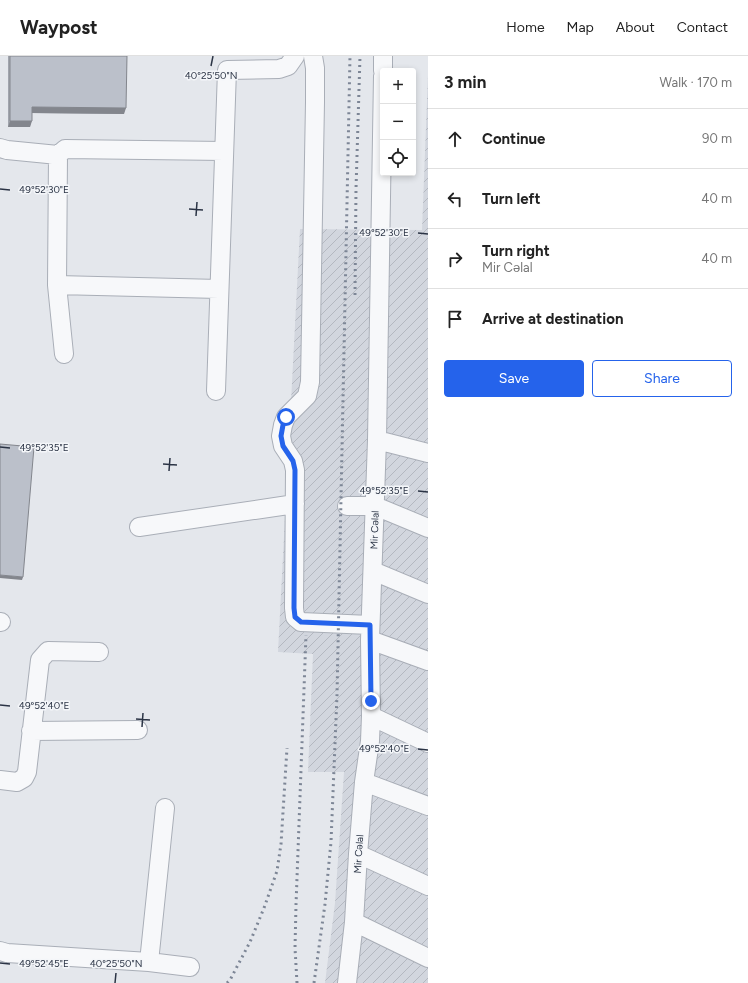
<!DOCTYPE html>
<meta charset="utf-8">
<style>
body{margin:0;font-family:Figtree,sans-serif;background:#f2f2f2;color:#222}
.controls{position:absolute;right:12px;top:12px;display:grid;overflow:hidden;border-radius:4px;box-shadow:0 2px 6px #0003}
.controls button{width:36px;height:36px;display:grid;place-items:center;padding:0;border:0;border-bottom:1px solid #e0e0e0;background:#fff;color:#222;font:20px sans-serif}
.stop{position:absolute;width:12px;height:12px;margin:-9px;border:3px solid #2563eb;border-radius:50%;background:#fff}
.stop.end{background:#2563eb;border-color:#fff;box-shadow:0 1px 4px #0008}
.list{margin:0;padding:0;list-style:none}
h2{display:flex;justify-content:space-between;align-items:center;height:52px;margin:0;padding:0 16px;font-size:17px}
h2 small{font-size:13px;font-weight:400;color:#767676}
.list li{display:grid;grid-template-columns:26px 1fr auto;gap:12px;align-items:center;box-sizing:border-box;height:60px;padding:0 16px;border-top:1px solid #e0e0e0}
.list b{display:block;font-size:15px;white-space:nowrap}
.list p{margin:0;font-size:13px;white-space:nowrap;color:#767676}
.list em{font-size:13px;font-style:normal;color:#767676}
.actions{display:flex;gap:8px;padding:12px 16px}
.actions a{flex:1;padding:9px 0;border:1px solid #2563eb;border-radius:4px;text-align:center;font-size:14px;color:#2563eb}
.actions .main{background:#2563eb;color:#fff}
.icon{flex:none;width:22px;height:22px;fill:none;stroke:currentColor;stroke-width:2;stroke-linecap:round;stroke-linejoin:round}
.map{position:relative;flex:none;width:428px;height:927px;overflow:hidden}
header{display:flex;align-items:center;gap:24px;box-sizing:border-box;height:56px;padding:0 20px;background:#fff;border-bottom:1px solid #e0e0e0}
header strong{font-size:19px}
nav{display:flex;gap:22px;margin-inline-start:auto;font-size:14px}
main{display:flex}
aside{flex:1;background:#fff}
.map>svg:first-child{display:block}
</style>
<header>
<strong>Waypost</strong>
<nav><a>Home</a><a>Map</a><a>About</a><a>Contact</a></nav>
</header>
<main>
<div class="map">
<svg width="428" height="927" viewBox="0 0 428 927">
<defs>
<pattern id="industrial-furrows" width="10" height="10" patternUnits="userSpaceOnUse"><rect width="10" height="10" fill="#d2d6de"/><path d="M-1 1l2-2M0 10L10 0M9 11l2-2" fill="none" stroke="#b4b8c0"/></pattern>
</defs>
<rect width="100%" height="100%" fill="#e4e7ec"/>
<path fill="url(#industrial-furrows)" d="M428,19v908h-103l10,-80 9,-131h-36l5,-118 -35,-2 22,-423 122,1z"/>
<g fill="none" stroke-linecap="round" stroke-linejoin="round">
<g stroke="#a9aeb7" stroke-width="20">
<path id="minor" d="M313,0l2,12v34l-5,280 -3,14 -21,21 -3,8 -2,11 2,10 10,15 2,9 -1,138 1,9 6,5 69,3
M383,15v-15
M0,92l7,2 51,5
M57,229l162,4
M64,298l-7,-69 1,-130 7,-6 159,2
M216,335l11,-321 52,-1 9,-3 7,-10
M377,384l51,13
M347,450h28l53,22
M139,471l156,-23
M373,515l55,23
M0,566h1
M370,584l58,21
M371,660l57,27
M31,675l107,-1
M0,724l17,2 7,-4 3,-6 13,-112 8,-9 51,1
M364,726l64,24
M358,798l70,32
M354,866l74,36
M0,895l7,2 142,9 41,5
M149,906l16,-154
M347,927l7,-61 4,-68 6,-72 6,-41 1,-25 -1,-76 7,-200 6,-364"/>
</g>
<use href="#minor" stroke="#f7f8fa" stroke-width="18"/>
<path stroke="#7d8696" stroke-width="3" stroke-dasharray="2 4" stroke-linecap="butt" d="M355,239l1,-106 4,-133
M227,927l3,-3 20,-38 14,-34 13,-37 4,-27 6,-96
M297,927l-2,-35 1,-43 10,-270
M314,927l11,-79 6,-62 6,-147 13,-639"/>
</g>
<path fill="#a1a5ae" d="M8,0h119l-3,58 -92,-1 -2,14h-22z"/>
<path fill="#83868d" d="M32,51l94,1 -2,6 -94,-1z
M10,65h22l-2,6h-22z
M0,519l23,2 -1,3 -22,-2z"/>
<path fill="#bbc0ca" stroke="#83868d" d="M10,0h117l-1,52 -94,-1v14h-22z
M0,388l34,3 -11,130 -23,-2z"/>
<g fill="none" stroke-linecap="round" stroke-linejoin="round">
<path stroke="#2563eb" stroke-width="5" d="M286,361l-3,8 -2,11 2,10 10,15 2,9 -1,138 1,9 6,5 69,3 1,76"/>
</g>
<path fill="none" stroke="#2b3445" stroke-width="1.5" d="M211,10l2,-10M0,133l10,1M189,153l14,1M196,160l1,-14M418,177l10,1M0,391l10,1M163,408l14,1M169,415l1,-13M418,435l10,1M0,649l10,1M136,663l14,1M142,671l1,-14M418,693l10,1M0,907l10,1M115,927l1,-10"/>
<g text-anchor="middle" stroke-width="3" stroke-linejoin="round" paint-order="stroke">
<g font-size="10" fill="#2b3445" stroke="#f4f6f9">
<text transform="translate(374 474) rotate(-88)" y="4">Mir Cəlal</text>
<text transform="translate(358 798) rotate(-86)" y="4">Mir Cəlal</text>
</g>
</g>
<g font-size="10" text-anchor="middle" fill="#2b3445" stroke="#f4f6f9" stroke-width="3" stroke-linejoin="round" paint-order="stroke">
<text x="211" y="23">40°25'50"N</text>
<text x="44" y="137">49°52'30"E</text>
<text x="384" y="180">49°52'30"E</text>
<text x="44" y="395">49°52'35"E</text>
<text x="384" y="438">49°52'35"E</text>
<text x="44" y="653">49°52'40"E</text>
<text x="384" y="696">49°52'40"E</text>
<text x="116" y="911">40°25'50"N</text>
<text x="44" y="911">49°52'45"E</text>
</g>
</svg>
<div class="controls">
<button>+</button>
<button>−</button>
<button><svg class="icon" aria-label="locate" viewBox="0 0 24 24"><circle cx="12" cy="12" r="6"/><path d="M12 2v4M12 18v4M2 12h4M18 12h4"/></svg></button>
</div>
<div class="stop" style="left:286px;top:361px"></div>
<div class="stop end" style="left:371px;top:645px"></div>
</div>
<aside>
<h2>3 min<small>Walk · 170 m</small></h2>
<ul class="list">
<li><svg class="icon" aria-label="ahead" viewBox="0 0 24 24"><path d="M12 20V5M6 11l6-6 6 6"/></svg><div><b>Continue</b></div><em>90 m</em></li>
<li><svg class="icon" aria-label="left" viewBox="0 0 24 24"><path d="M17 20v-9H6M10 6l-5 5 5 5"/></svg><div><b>Turn left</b></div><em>40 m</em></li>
<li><svg class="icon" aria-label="right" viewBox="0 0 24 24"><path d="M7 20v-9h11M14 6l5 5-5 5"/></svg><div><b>Turn right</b><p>Mir Cəlal</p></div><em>40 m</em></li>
<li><svg class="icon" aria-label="arrive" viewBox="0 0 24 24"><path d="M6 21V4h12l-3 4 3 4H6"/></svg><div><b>Arrive at destination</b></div></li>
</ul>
<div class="actions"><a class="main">Save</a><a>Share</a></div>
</aside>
</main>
